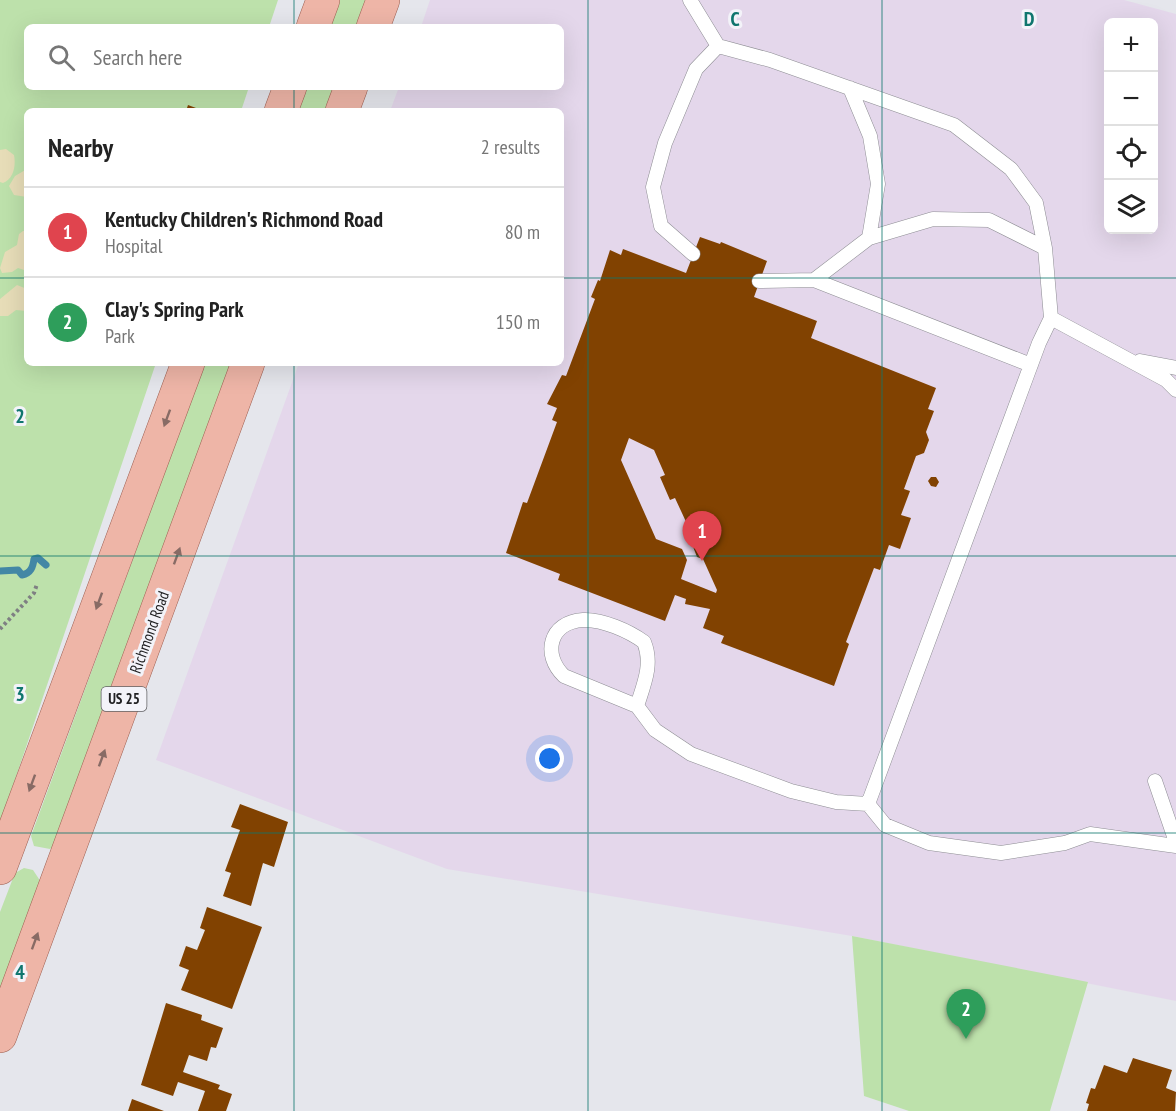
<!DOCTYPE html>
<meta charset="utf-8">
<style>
body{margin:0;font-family:"PT Sans Narrow",sans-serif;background:#f2f2f2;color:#222}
.controls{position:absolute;right:18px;top:18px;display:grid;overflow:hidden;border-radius:9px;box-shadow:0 6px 24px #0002}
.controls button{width:54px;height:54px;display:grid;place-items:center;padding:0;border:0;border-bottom:2px solid #e0e0e0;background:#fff;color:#222;font:30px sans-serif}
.you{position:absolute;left:550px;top:759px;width:21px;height:21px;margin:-15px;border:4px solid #fff;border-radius:50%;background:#1a73e8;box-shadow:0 0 0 9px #1a73e833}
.badge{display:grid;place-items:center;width:39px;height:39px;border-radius:50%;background:#14680c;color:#fff;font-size:20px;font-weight:700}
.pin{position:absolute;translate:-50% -50px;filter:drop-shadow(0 2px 3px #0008)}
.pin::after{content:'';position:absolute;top:32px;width:21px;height:18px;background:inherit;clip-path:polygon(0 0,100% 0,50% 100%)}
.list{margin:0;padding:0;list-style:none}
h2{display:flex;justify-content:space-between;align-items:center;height:78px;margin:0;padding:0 24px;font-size:26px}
h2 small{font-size:20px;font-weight:400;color:#767676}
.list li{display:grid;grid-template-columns:39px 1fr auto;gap:18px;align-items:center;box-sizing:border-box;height:90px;padding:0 24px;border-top:2px solid #e0e0e0}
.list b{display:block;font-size:22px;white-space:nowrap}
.list p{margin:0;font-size:20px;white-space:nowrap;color:#767676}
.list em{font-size:20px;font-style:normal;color:#767676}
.icon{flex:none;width:33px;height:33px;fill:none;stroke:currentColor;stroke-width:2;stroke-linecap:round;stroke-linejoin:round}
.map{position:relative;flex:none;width:1176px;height:1111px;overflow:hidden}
.search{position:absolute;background:#fff;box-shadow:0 6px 24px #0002;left:24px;top:24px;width:540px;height:66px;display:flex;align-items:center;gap:15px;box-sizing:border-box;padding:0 21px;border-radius:9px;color:#767676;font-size:22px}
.panel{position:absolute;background:#fff;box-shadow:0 6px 24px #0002;left:24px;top:108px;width:540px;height:258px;border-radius:9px}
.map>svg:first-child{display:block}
</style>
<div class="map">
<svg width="1176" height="1111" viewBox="0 0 1176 1111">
<rect width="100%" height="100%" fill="#e5e6ec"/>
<path fill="#e4d7eb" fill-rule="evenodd" d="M430,0h694l52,14v987l-324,-65 -405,-67 -291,-109 143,-397h262v-252h-171l9,-24h162v-60h-140zM1108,22h46v208h-46z"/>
<path fill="#bde1ab" d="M0,0h278l-9,27h-242v60h222l-8,24h-214v252h129l-156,461z
M339,0h29l-10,27h-29z
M307,87h29l-9,24h-29z
M205,363h30l-177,480 -8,6 -16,-3 -3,-10z
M24,868l9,2 8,12 -41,115v-85l15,-39z
M852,936l236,46 -38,129h-141l-45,-15z"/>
<path fill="#e7ddb8" d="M6,149l8,6c2,10 0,24 -11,28l-3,-1v-32z
M27,169v28l-13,-2 -5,-9 6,-10z
M23,231h4v40l-9,-3 -6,4 -10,1 -2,-5 5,-16 12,-7 2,-11z
M17,285l10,4v22l-11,-1 -8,6h-8v-17z"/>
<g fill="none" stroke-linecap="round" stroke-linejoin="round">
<path stroke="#4387a5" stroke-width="7" d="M0,571l18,-1 4,5c9,-2 11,-8 12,-16l4,-1 8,7"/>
</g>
<path fill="#814201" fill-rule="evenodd" d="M188,105l16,6h-18z
M700,237l20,7 1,-2 46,19 -13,36 63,24 -6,17 125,50 -8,21 6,2 -8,21 3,8 -5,13 -8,3 -12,33 6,2 -9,24 10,3 -11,31 -11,-4 -9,25 -6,-2 -28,74 3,2 -15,42 -113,-43 3,-7 -21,-8 7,-19 -25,-5 1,-5 -11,-4 -10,26 -107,-41 2,-6 -54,-21 17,-51 4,1 30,-81 -5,-2 5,-12 -10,-4 15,-29 4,1 29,-77 -4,-2 7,-17 2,1 10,-31 11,5 2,-6 63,24zM629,438l25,12 11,25 -5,2 10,23 5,-2 19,41 -2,5 5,13 6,2 14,31 -1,3 -35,-14 6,-19 -5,-11 -26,-10 -35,-79z
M931,477h5l3,5 -3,5 -5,-1 -3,-5z
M240,804l48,18 -14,45 -11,-4 -12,43 -28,-10 8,-23 -6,-2 15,-41 -9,-3z
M207,907l55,20 -30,82 -51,-19 8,-20 -10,-4 7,-20 11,4 8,-20 -5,-2z
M166,1003l36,12 -1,5 22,8 -7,20 -5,-1 -4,14 -18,-6 -6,17 37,13 -2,4 14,5 -6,17h-28l7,-20 -27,-9 -5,14 -32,-11z
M1133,1058l39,12 -6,18 10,4 -1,19h-88l2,-7 -3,-1 5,-15 4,1 9,-24 23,8z
M132,1099l32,12h-36z"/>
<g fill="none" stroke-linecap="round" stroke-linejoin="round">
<g stroke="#8e8e94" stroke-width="15">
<path id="service" d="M690,0l28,46 52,14 184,65 57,44 25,34 9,45 6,70 -12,25 -171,461 17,21 44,18 72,10 64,-10 25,-9 86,12
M850,88l20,48 8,48 -9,54
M693,254l-32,-28 -8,-39 12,-44 31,-74 22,-23
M814,280l217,85
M759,281l55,-1 55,-42 64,-19 56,1 56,28
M1051,318l115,62 10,10
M1140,361l36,7
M637,706c7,-22 16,-42 7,-64 -15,-11 -42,-23 -61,-22 -34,2 -41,35 -19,56l73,30 18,24 36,24 100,37 45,11 32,2
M1155,781l21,61"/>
</g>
<g stroke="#9e6153" stroke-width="34">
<path id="primary" d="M313,27l10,-27
M373,27l10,-27
M281,111l9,-24
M342,111l9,-24
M0,868l188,-505
M0,1036l248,-673"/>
</g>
<path stroke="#7f7f83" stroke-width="4" stroke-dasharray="3 3" stroke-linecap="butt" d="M0,629l34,-36 3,-9"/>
<use href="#service" stroke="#fff" stroke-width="14"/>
<use href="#primary" stroke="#eeb5a7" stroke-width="33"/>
</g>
<defs><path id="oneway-solid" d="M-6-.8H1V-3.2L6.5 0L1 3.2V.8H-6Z" transform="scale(1.5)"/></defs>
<g fill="#886b65">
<use href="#oneway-solid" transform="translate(167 418) rotate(110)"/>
<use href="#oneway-solid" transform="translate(177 556) rotate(-70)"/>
<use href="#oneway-solid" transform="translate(99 601) rotate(110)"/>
<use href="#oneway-solid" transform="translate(102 758) rotate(-70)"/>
<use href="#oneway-solid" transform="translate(32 783) rotate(110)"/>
<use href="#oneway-solid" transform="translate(35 941) rotate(-70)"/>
</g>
<path fill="none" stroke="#0f766e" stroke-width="1.5" stroke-opacity="0.55" d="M294,0v27M588,0v1111M882,0v1111M294,87v24M0,278h27M561,278h615M294,363v748M0,556h1176M0,833h1176"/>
<g text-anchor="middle" stroke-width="6" stroke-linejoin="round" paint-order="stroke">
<rect fill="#f3f3f9" stroke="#606063" stroke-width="1.5" x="101.5" y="687" width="45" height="24" rx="4.5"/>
<g font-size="15" font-weight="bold" fill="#212123">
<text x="124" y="704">US 25</text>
</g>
<g font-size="16" fill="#212123" stroke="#f3f3f9">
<text transform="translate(149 632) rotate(-70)" y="6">Richmond Road</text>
</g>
</g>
<g font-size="20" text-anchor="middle" font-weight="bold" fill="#0f766e" stroke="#f3f3f9" stroke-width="6" stroke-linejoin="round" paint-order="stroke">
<text x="735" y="26">C</text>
<text x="1029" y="26">D</text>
<text x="20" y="423">2</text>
<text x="20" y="701">3</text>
<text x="20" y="979">4</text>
</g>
</svg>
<div class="controls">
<button>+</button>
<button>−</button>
<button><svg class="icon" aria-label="locate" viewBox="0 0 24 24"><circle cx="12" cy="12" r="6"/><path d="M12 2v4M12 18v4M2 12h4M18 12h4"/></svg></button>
<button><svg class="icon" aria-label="layers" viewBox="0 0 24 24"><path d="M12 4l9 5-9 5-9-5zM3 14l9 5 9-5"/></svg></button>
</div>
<div class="you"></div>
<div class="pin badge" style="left:702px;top:561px;background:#e0444e">1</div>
<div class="pin badge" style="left:966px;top:1039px;background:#2e9e5b">2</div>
<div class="search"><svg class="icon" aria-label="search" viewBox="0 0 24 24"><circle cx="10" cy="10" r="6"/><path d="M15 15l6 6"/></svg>Search here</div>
<section class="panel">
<h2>Nearby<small>2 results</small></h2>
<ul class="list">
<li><span class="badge" style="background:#e0444e">1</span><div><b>Kentucky Children's Richmond Road</b><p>Hospital</p></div><em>80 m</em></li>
<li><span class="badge" style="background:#2e9e5b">2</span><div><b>Clay's Spring Park</b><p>Park</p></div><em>150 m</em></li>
</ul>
</section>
</div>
